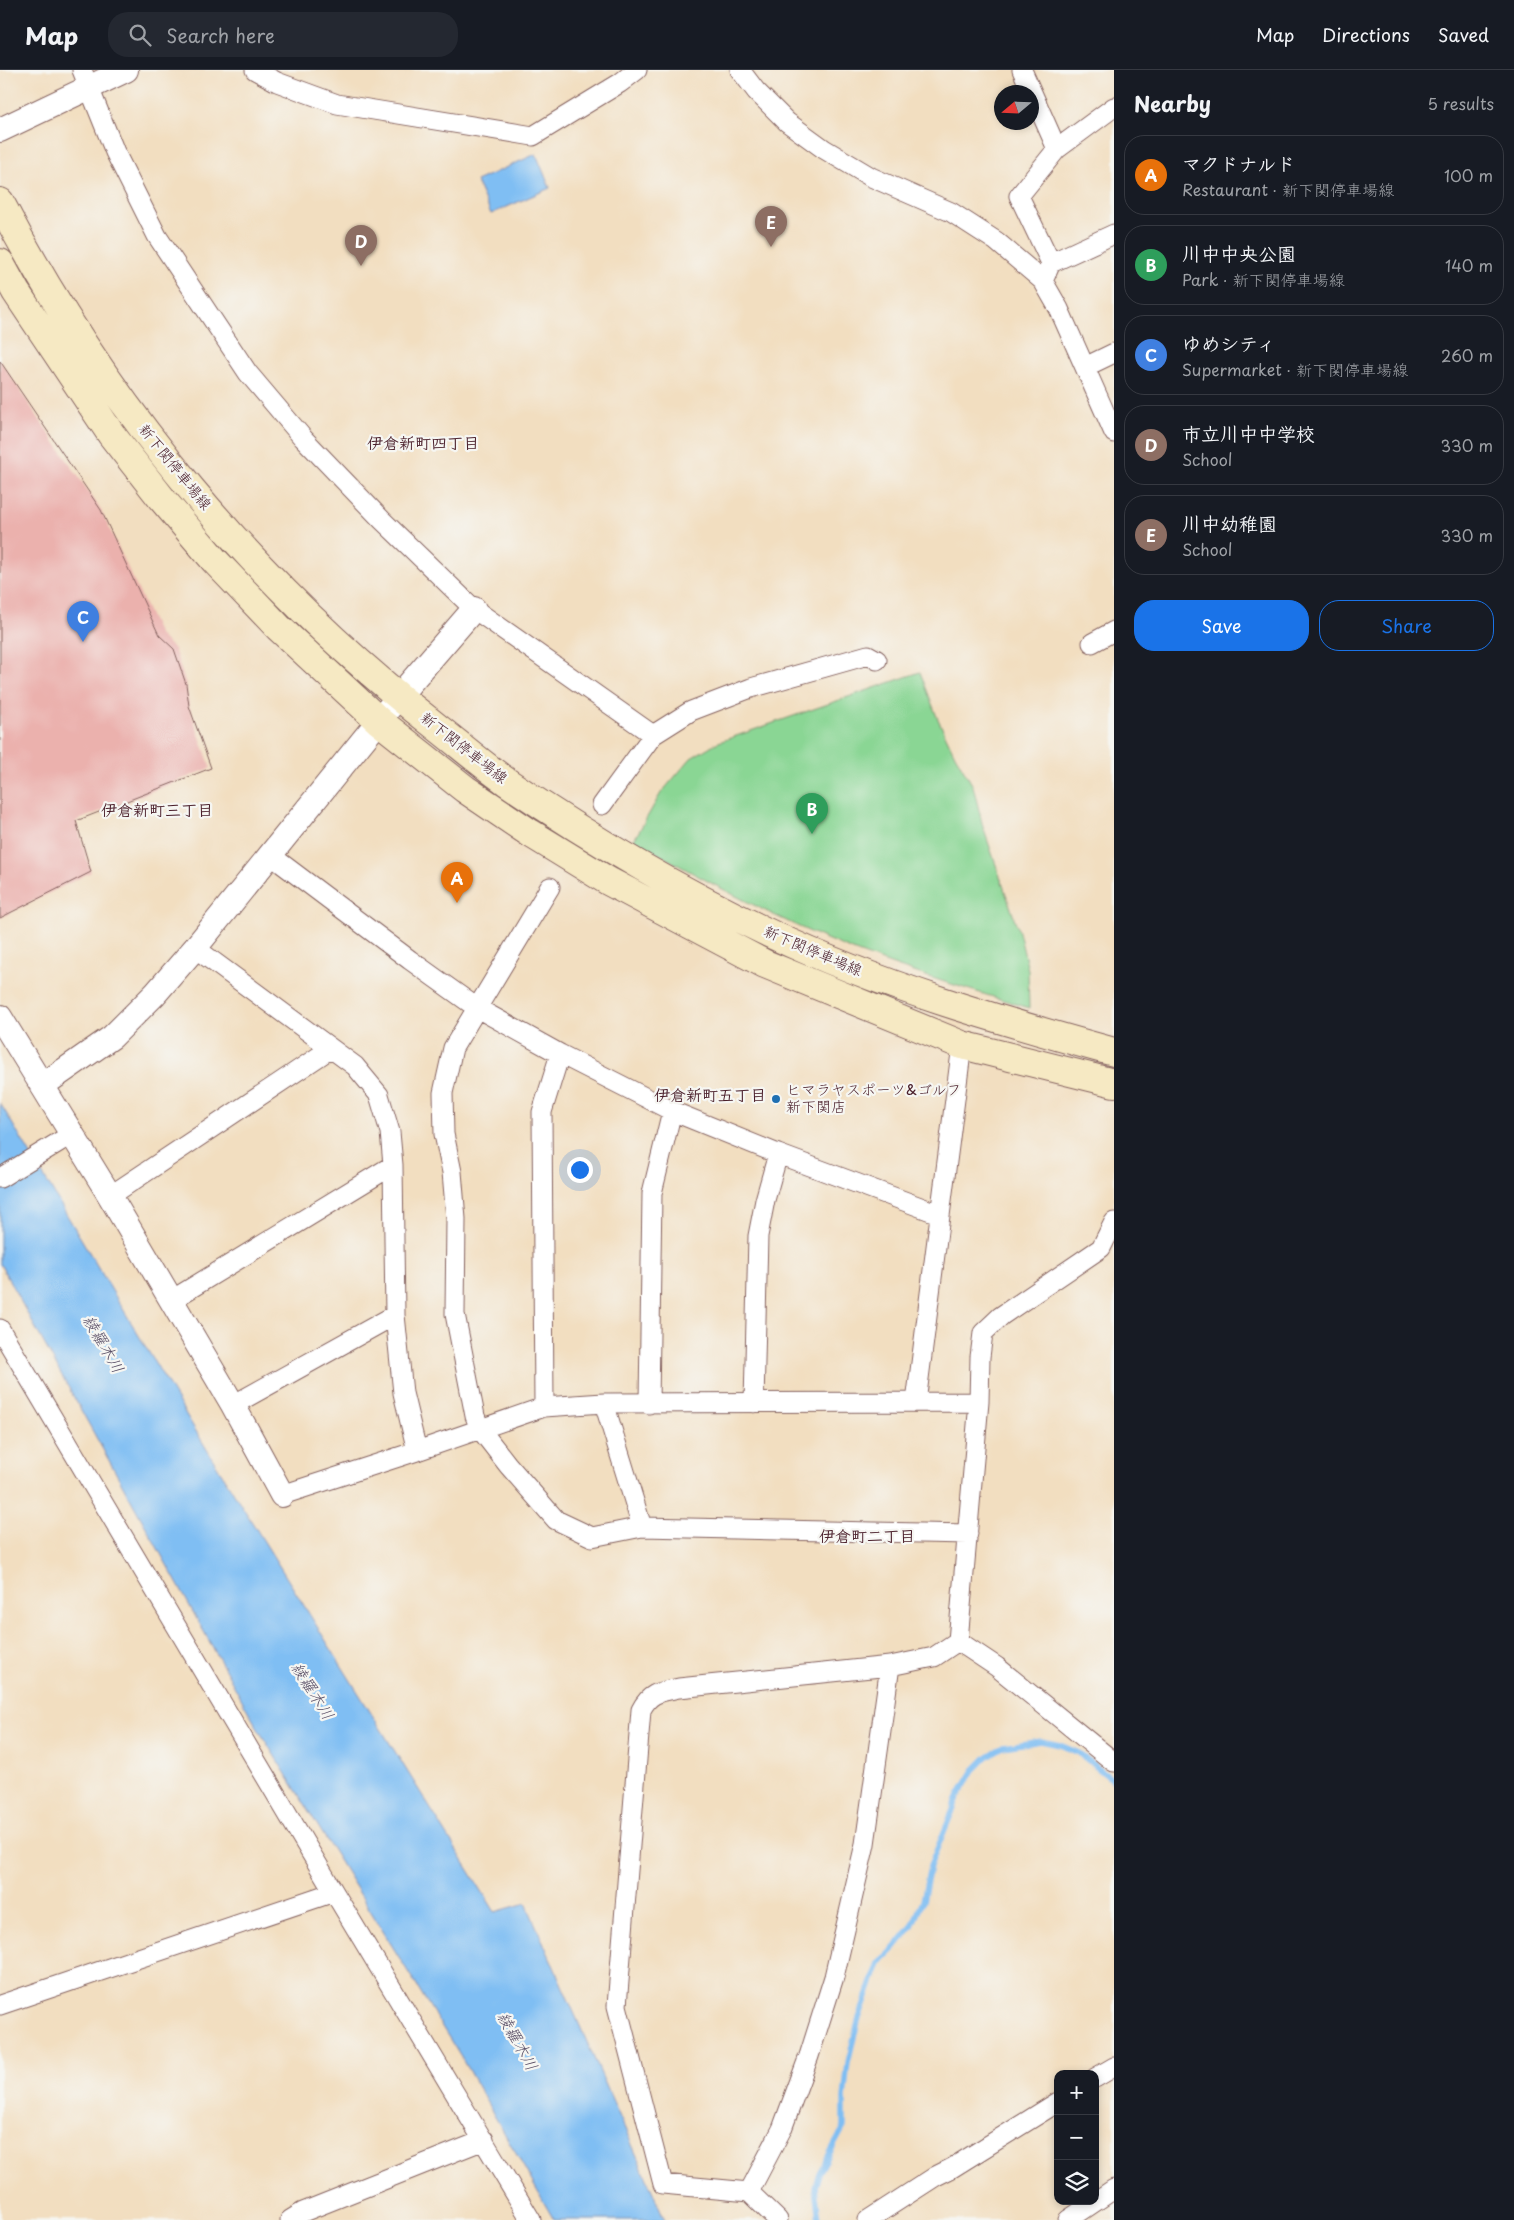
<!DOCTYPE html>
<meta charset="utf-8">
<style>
body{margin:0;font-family:"Playpen Sans","Klee One",sans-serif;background:#242831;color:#f1f3f6}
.controls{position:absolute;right:15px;bottom:15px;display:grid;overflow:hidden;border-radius:10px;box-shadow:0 2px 8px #0003}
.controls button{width:45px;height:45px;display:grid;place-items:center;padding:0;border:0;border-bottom:1px solid #363941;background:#171b24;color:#f1f3f6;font:25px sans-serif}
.compass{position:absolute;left:994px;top:15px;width:45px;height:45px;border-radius:50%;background:#171b24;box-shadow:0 2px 8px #0003;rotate:251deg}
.you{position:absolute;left:579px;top:1099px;width:18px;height:18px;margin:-12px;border:4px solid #fff;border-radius:50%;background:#1a73e8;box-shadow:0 0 0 8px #1a73e833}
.badge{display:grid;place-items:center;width:32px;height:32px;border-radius:50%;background:#1a73e8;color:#fff;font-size:16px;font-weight:700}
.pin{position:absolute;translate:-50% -41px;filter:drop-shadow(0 1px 2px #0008)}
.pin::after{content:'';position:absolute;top:26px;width:18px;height:15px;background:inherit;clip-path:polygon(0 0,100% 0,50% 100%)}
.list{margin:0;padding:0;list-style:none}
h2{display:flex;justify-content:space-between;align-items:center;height:65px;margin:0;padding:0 20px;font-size:21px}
h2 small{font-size:16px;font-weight:400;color:#9ea1a6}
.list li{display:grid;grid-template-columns:32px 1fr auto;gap:15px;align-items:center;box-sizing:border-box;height:80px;margin:0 10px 10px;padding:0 10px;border:1px solid #363941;border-radius:20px}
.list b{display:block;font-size:19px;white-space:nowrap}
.list p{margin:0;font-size:16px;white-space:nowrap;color:#9ea1a6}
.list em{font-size:16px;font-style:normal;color:#9ea1a6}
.actions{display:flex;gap:10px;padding:15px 20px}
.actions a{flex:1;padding:11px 0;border:1px solid #1a73e8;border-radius:20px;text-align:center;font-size:18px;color:#1a73e8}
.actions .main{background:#1a73e8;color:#fff}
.icon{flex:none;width:28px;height:28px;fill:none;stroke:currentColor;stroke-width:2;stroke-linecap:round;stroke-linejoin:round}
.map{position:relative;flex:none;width:1114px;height:2150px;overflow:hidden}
header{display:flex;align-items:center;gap:30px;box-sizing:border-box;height:70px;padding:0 25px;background:#171b24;border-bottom:1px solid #363941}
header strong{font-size:24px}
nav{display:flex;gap:28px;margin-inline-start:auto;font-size:18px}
.search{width:350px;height:45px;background:#242831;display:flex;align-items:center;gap:12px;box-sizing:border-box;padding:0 18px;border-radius:20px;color:#9ea1a6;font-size:19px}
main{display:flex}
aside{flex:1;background:#171b24}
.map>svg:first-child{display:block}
</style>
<header>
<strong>Map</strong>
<div class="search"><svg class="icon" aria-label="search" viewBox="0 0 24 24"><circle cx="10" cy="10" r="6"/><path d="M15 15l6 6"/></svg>Search here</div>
<nav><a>Map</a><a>Directions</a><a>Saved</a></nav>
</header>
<main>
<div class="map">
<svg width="1114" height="2150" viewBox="0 0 1114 2150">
<rect width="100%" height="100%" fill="#f6f6f2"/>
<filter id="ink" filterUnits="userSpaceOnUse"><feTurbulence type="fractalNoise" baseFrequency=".02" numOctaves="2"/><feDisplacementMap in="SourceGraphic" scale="10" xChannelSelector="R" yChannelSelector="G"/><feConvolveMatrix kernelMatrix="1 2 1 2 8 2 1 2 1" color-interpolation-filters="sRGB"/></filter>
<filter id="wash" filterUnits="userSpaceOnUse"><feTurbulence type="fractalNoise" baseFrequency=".0096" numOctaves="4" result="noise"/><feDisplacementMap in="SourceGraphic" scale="20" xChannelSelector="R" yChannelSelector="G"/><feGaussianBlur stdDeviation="1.12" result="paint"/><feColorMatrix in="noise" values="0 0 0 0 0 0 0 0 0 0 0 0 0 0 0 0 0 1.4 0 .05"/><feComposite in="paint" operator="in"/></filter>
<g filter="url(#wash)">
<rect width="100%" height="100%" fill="#f2dec0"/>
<path fill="#8ad694" stroke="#6a7a60" d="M920,602l17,45 18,38 18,31 10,41 36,105 9,38 1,38c-58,-18 -117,-35 -174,-57 -75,-30 -150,-70 -221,-111l27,-47 30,-35 25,-15z"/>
<path fill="#7fbef3" stroke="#646e8f" d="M536,84l14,34 -59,26 -15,-33z
M0,1033l212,355 283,454 31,-9 139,317h-111l-92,-161 -204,-330 -258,-465z"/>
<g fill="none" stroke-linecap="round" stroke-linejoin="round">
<path stroke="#7fbef3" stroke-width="5.5" d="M819,2150l-4,-33 4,-14 25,-46v-29l4,-36 10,-41 21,-58 16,-16 17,-21 11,-25 7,-35 29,-71 15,-25 14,-14 15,-9 38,-6 19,4 19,8 35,28"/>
</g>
<g id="blocks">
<path fill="#ebb1ad" d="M0,291l101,149 58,125 15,14 12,35 3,22 22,62 -135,53 15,51 -91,46z"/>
</g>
</g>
<g filter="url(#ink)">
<use href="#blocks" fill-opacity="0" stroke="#85625f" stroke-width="1"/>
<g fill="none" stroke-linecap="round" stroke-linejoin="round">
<g stroke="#85625f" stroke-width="21">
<path id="minor" d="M82,0l33,82 42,84 91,137 55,65 79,82 92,89 179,126
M255,0l22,12 60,22 196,32 87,-53 17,-13
M740,0l16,21 31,31 37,27 47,28 80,35 45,29 47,40 16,28 55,124
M1022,0l35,79
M1051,193l63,-29
M1043,211l8,-18 -32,-67 38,-47 57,-42
M1085,297l29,-14
M1092,573l22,-12
M602,735l51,-70 38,-24 60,-23 117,-33 9,5
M269,784l141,106 67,48 83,46 112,57 106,43 161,60
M550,817l-97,161 -10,45 1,41 8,38 4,47 -1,95 20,102 5,13 28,36 48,55 36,17 50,-10 326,7
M195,878l160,118 24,29 11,37 3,33 2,150 8,78 14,58
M0,1108l72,-44
M110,1126l220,-147
M170,1231l223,-136
M0,1259l334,563 197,328
M916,1332l46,-357
M604,1333l38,124
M754,1333l4,-167 7,-36 13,-46
M649,1334l3,-211 20,-82
M233,1335l162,-90
M544,1337l-2,-295 18,-58
M282,1425l135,-44 127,-44 60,-4 375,-1
M958,1571l21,-239 1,-45 3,-24 18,-17 100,-68 13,-26
M958,1571l39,26 117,95
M0,1935l334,-113
M1095,2008l19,-11
M749,2122l33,-63 27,-73 25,-79 31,-133 25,-178
M290,2150l13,-8 181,-72
M778,2150l-29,-28 -86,-8 -46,-178 24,-296c9,-18 19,-18 38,-22l211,-22 44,-9 24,-16
M868,2150l68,-44 16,-8 106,-66
M1068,2150l46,-31"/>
</g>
<g stroke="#85625f" stroke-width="26">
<path id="tertiary" d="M0,60l126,-60
M0,947l110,179 123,209 49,90
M43,1015l69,-48 43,-43 40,-46 203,-251 76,-88"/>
</g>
<g stroke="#85625f" stroke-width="30">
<path id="secondary" d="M0,132c106,204 257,385 438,526 23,18 45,37 69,54 84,57 172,109 264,152 110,52 227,86 343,118
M0,193l16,29 95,142 51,65 53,62 63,66 101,94 86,68 65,44 78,48 157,83 197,81 152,38"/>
</g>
<use href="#minor" stroke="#fff" stroke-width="19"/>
<use href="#tertiary" stroke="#fff" stroke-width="24"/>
<use href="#secondary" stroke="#f6e9c3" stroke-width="28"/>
</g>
</g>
<circle fill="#1f6fb2" stroke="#f6f6f2" stroke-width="2" cx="776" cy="1029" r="5"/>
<g text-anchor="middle" stroke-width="4.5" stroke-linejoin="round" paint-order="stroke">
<g font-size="15" fill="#4a1f2b" stroke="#f6f6f2">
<text transform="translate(175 397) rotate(51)" y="5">新下関停車場線</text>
<text transform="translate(464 678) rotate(38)" y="5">新下関停車場線</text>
<text transform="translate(813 881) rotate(23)" y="5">新下関停車場線</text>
</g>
<g font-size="15" fill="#4a1f2b" stroke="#f6f6f2" text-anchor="start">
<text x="786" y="1025">ヒマラヤスポーツ&amp;ゴルフ<tspan x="786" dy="17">新下関店</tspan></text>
</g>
<g font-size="16" font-weight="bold" fill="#4a1f2b" stroke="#f6f6f2">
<text x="423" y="379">伊倉新町四丁目</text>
<text x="157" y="746">伊倉新町三丁目</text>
<text x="710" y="1031">伊倉新町五丁目</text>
<text x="867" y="1472">伊倉町二丁目</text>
</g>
<g font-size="16" font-style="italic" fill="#5a4f67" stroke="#f6f6f2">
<text transform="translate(104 1274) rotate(60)" y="6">綾羅木川</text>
<text transform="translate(313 1621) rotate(58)" y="6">綾羅木川</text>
<text transform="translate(518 1971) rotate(61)" y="6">綾羅木川</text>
</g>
</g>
</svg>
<div class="controls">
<button>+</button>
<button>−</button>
<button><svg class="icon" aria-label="layers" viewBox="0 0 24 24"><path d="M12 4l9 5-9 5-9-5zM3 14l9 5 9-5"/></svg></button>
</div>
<svg class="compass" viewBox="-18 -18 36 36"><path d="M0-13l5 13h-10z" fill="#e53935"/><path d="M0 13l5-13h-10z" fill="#9ea1a6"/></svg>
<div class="you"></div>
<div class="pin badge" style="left:457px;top:833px;background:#e8710a">A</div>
<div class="pin badge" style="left:812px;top:764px;background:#2e9e5b">B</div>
<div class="pin badge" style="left:83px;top:572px;background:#3f7fe0">C</div>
<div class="pin badge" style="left:361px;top:196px;background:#8d6e63">D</div>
<div class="pin badge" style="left:771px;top:177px;background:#8d6e63">E</div>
</div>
<aside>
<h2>Nearby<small>5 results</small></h2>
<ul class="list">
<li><span class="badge" style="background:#e8710a">A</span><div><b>マクドナルド</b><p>Restaurant · 新下関停車場線</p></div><em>100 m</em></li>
<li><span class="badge" style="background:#2e9e5b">B</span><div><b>川中中央公園</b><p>Park · 新下関停車場線</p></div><em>140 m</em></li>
<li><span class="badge" style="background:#3f7fe0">C</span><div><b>ゆめシティ</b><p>Supermarket · 新下関停車場線</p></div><em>260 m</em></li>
<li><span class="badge" style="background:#8d6e63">D</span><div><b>市立川中中学校</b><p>School</p></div><em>330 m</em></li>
<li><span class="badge" style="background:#8d6e63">E</span><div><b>川中幼稚園</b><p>School</p></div><em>330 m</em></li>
</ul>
<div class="actions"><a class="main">Save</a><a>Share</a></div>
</aside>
</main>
